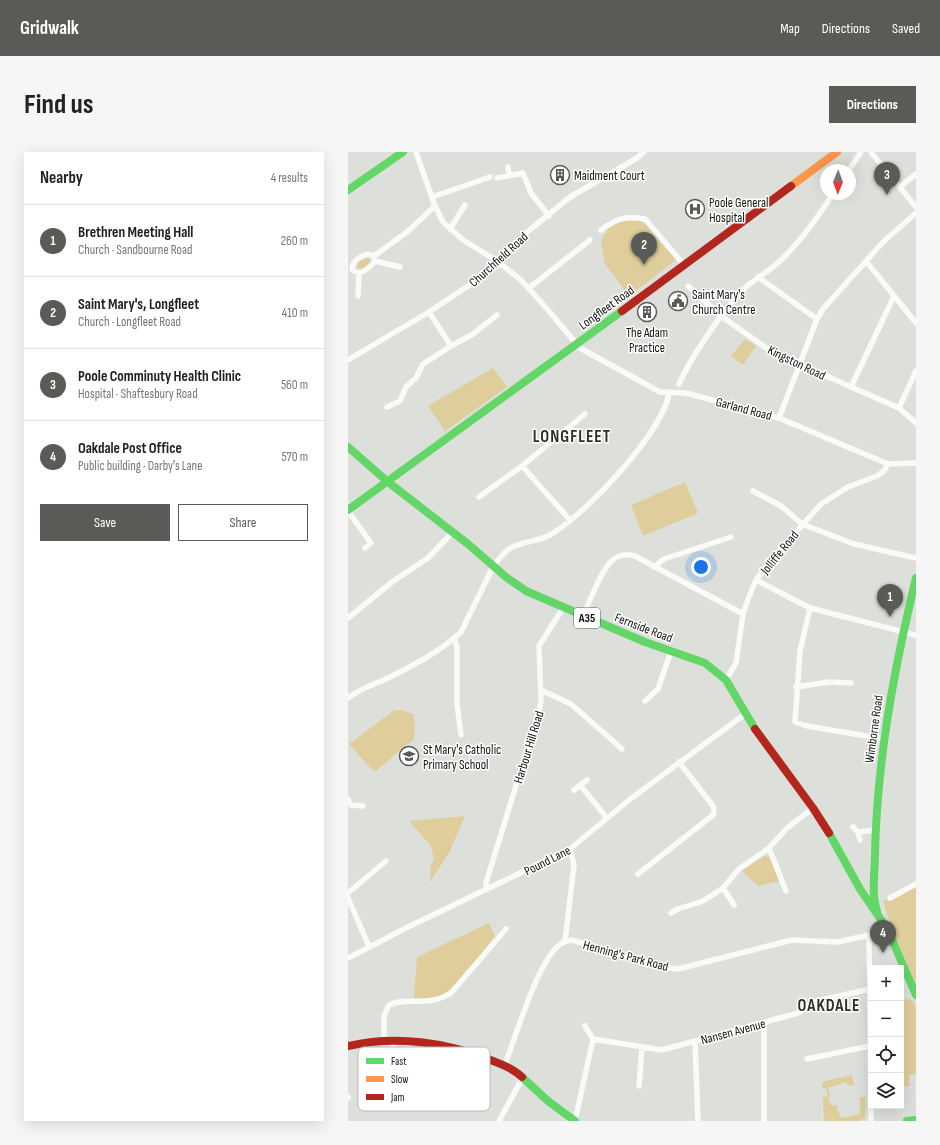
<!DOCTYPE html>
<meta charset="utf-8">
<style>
body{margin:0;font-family:"Sofia Sans Condensed",sans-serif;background:#f6f6f6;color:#222}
.controls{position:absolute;right:12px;bottom:12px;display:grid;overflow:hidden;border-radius:0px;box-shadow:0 4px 16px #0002}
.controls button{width:36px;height:36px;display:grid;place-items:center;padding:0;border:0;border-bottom:1px solid #e0e0e0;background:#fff;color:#222;font:20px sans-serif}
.compass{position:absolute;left:472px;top:12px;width:36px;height:36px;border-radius:50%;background:#fff;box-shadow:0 4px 16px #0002;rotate:181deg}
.you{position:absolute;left:353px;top:415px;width:14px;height:14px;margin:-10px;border:3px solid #fff;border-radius:50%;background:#1a73e8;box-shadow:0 0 0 6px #1a73e833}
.badge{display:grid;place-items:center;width:26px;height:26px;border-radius:50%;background:#595b57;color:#fff;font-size:13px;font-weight:700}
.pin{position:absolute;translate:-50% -33px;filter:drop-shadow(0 1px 2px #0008)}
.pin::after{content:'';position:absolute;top:21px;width:14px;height:12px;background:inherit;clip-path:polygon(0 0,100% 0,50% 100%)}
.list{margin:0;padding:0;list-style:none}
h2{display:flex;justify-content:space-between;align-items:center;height:52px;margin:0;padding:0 16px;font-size:17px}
h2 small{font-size:13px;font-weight:400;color:#767676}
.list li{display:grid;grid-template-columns:26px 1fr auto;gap:12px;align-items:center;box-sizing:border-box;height:72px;padding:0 16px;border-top:1px solid #e0e0e0}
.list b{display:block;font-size:15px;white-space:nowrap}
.list p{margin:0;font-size:13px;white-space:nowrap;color:#767676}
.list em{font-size:13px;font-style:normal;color:#767676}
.actions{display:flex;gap:8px;padding:12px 16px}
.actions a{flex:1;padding:9px 0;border:1px solid #595b57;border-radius:0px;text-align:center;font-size:14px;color:#595b57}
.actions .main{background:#595b57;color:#fff}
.icon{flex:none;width:22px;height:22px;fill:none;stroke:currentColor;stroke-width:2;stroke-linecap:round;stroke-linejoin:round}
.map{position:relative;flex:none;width:568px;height:969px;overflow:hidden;border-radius:0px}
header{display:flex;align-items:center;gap:24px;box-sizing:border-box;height:56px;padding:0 20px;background:#595b57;color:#fff}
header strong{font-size:19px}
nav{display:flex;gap:22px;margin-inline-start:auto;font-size:14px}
.intro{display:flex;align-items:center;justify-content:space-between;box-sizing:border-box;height:96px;padding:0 24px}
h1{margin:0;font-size:28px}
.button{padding:10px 18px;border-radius:0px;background:#595b57;color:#fff;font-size:14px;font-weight:700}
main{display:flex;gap:24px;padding:0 24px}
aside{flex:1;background:#fff;border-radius:0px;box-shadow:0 4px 16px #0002}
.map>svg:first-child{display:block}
</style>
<header>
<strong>Gridwalk</strong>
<nav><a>Map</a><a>Directions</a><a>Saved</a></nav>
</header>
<div class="intro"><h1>Find us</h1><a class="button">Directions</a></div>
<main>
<aside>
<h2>Nearby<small>4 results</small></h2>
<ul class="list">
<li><span class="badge">1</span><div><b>Brethren Meeting Hall</b><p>Church · Sandbourne Road</p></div><em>260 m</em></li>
<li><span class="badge">2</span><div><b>Saint Mary's, Longfleet</b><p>Church · Longfleet Road</p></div><em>410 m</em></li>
<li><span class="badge">3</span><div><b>Poole Comminuty Health Clinic</b><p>Hospital · Shaftesbury Road</p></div><em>560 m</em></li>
<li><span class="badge">4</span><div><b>Oakdale Post Office</b><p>Public building · Darby's Lane</p></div><em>570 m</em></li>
</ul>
<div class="actions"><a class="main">Save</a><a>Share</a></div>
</aside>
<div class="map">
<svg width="568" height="969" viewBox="0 0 568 969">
<rect width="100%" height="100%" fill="#dde0da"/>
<path fill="#dfce9b" d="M287,67c19,6 30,26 41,41l-47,36 -24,-32 -4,-22c6,-17 17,-22 34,-23z
M18,105l4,2v3l-7,7 -6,-1 1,-6z
M397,187l11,7 -13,19 -12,-9z
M145,216l14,19 -62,44 -17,-25z
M337,330l13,31 -55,23 -12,-31z
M53,558l12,4 2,8 -1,17 -38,32h-3l-24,-27 44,-33z
M117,664l-16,37 -19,29 1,-18 3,-4 -3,-14 -22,-25z
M416,704l5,1 11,24 -22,5 -16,-15z
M568,732v100l-24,-55 -9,-28z
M141,771l6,13c-21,27 -42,70 -81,62l3,-41z
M562,847l3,2 3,7v66l-7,1 1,11 -9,1v-86z
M504,923l2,10 -6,1 -2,-4 -18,6 2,8 -2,2 4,8 4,-1 5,13 19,-4v-17h6l-1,21 -6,3h-35l-1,-24 4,-1 -1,-8h-4v-6z"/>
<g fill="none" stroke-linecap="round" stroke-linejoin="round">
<path stroke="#fafaf9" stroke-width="5.5" d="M68,0l19,54 8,16 20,18 34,21 24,19 27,30 32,38 80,44 26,1 93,25 109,46 28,-1
M523,0l45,55
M160,15l1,8
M501,18l12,-18
M149,26l26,-5 8,20 18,23
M552,35l16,-13
M84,45l58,-20
M102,77l15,-24
M253,78c16,-12 24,-14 44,-11l39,46
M20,102l6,2 1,5c-4,6 -10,10 -16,12l-7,-3c0,-10 8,-13 16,-16z
M26,104l33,-24 28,-26
M27,109l25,6
M518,109l50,62
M410,125l59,42
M340,134l33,30 51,36 127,56 17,15
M181,136l61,-48
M10,144l1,-23
M81,160l22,34
M0,208l81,-48 42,-28 60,-55 39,-32 67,-39 7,-6
M331,232c12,-27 42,-71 63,-93 11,-12 27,-19 38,-30 21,-20 37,-43 53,-67
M503,235l43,-91
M39,255l13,-6 6,-14 10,-9 7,-14 28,-18 22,-12 24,-19
M551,256l17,-37
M431,266l38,-99 6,-10 61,-68 32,-28
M174,314l48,54
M405,339l28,15 21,18 52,20 62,14
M131,345l43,-31 63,-52
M0,359l23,32 -6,5
M306,415l10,-8 67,-22
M408,428l54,28 106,27
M462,456l-10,43 -5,71 12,4 77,13
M235,464c7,-15 19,-49 31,-57 7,-5 14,-5 21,-3l108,58
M0,466l44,-36 36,-24 25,-26
M106,487l3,8v57l4,31
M378,528l10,-17 7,-49 5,-15 8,-19 11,-15 54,-61 27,-17 29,-11 7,-5 4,-7
M448,535l33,-5 22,1
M193,538l30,14 51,45
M0,546c13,-10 28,-14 42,-21 24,-12 51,-26 71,-45l32,-65c5,-7 10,-14 16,-18 12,-8 29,-7 41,-14 35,-20 112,-102 119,-141
M297,549l13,-12 13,-38
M232,633l27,33
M226,638l13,-10
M0,647l3,6 12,1
M505,675l5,5 2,8
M510,680l17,-2
M421,696l17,43
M290,722l75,-59 1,-4 -1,-5 -34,-44
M375,736l11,17
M138,737v-6l53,-172 2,-10 -2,-55 24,-38
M0,741l38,-32
M0,746l21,48
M542,746l26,-14
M323,761l7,-4 25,-8 20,-13 16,-19 30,-21 18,-20 26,-20
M217,789l9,-76 -4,-16
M0,806l58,-30 164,-79 59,-49 116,-86
M237,874l8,13
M36,887v-24l5,-10c20,-9 38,3 62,-12l55,-64
M245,887l69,11 136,-37 19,-12 53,-12
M46,888l-4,37 39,6
M347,889l3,80
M459,907l63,-13
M157,912c11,-28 32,-100 53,-118 4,-4 8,-5 14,-6l92,27 14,2 114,-29 46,2 31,-7 2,167
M25,931l17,-6
M291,934l3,-39
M0,945v1
M523,954v15
M151,969l24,-44
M227,969l18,-82
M416,969v-98"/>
<path stroke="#63d668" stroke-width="8" d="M0,38l55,-38
M0,295l40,35 80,62 38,33 20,14 119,51 60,21 21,17 29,49
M0,358l274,-199
M481,681l31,56 28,41
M529,759c-6,-18 -2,-38 -2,-57 2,-94 19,-185 41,-276
M538,774l30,69
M174,925l26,24 27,20
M559,969l9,-1"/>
<path stroke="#ff974d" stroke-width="8" d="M443,34l46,-34"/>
<path stroke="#b3261e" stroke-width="8" d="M274,159l169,-125
M407,577l58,79 16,25
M0,894c48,-11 99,-4 145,15 11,4 21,8 29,16"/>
</g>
<defs>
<g id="building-ring" transform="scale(1)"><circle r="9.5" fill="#fff" stroke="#595b57" stroke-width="1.5"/><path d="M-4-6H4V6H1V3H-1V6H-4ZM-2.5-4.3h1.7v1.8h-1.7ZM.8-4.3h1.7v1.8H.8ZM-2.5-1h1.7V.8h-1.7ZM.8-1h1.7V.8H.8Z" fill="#595b57"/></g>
<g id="hospital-ring" transform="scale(1)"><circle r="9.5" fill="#fff" stroke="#595b57" stroke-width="1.5"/><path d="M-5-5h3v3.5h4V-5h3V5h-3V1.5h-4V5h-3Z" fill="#595b57"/></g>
<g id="civic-ring" transform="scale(1)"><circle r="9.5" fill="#fff" stroke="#595b57" stroke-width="1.5"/><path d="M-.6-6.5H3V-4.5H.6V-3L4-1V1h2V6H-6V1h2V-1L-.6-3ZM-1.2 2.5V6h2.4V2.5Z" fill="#595b57"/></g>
<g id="school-ring" transform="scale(1)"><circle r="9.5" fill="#fff" stroke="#595b57" stroke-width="1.5"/><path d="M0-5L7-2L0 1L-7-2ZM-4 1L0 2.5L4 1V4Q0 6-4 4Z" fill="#595b57"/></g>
</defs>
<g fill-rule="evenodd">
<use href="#building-ring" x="212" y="23"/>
<use href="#hospital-ring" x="347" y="57"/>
<use href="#civic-ring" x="330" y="149"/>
<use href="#building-ring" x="299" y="160"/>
<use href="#school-ring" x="61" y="604"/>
</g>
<g text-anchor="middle" stroke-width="3" stroke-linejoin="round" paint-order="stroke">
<rect fill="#fff" stroke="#595a58" stroke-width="1" x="226" y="456" width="26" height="20" rx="3"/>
<g font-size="12" font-weight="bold" fill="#121410">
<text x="239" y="470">A35</text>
</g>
<g font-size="13" fill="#121410" stroke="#fff" text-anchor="start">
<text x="226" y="28">Maidment Court</text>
<text x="361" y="55">Poole General<tspan x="361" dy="15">Hospital</tspan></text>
<text x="344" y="147">Saint Mary's<tspan x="344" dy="15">Church Centre</tspan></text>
<text x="299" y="185" text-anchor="middle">The Adam<tspan x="299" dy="15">Practice</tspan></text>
<text x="75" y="602">St Mary's Catholic<tspan x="75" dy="15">Primary School</tspan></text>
</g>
<g font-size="13" fill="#121410" stroke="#fff">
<text transform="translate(150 107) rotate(-42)" y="5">Churchfield Road</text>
<text transform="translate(258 155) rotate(-36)" y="5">Longfleet Road</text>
<text transform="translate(449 210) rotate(26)" y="5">Kingston Road</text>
<text transform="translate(396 256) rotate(15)" y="5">Garland Road</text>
<text transform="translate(431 400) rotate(-51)" y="5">Jolliffe Road</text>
<text transform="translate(296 475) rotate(21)" y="5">Fernside Road</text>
<text transform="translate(525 577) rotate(-82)" y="5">Wimborne Road</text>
<text transform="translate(180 595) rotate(-73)" y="5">Harbour Hill Road</text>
<text transform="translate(199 708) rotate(-27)" y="5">Pound Lane</text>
<text transform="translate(278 803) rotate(15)" y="5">Henning's Park Road</text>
<text transform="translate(385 879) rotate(-15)" y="5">Nansen Avenue</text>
</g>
<g font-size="17" font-weight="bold" letter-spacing="1" fill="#2c3028" stroke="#fff">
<text x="224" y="290">LONGFLEET</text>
<text x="481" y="859">OAKDALE</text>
</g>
</g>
<rect x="10" y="895" width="132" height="64" rx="6" fill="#fff" stroke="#b8b8b7" stroke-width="1"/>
<rect x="18" y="906" width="18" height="6" fill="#63d668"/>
<rect x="18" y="924" width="18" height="6" fill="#ff974d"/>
<rect x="18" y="942" width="18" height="6" fill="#b3261e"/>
<g font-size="11" fill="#121410">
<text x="43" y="913">Fast</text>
<text x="43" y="931">Slow</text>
<text x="43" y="949">Jam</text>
</g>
</svg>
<div class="controls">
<button>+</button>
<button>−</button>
<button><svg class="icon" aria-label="locate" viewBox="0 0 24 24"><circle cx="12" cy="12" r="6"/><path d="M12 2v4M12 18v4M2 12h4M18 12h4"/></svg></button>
<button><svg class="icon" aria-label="layers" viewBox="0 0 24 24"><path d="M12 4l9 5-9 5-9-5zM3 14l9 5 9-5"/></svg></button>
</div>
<svg class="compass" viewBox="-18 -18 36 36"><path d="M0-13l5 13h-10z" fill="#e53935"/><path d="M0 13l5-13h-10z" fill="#767676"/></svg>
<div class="you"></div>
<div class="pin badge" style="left:542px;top:465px">1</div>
<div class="pin badge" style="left:296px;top:113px">2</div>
<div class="pin badge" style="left:539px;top:43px">3</div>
<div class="pin badge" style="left:535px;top:801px">4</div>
</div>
</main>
